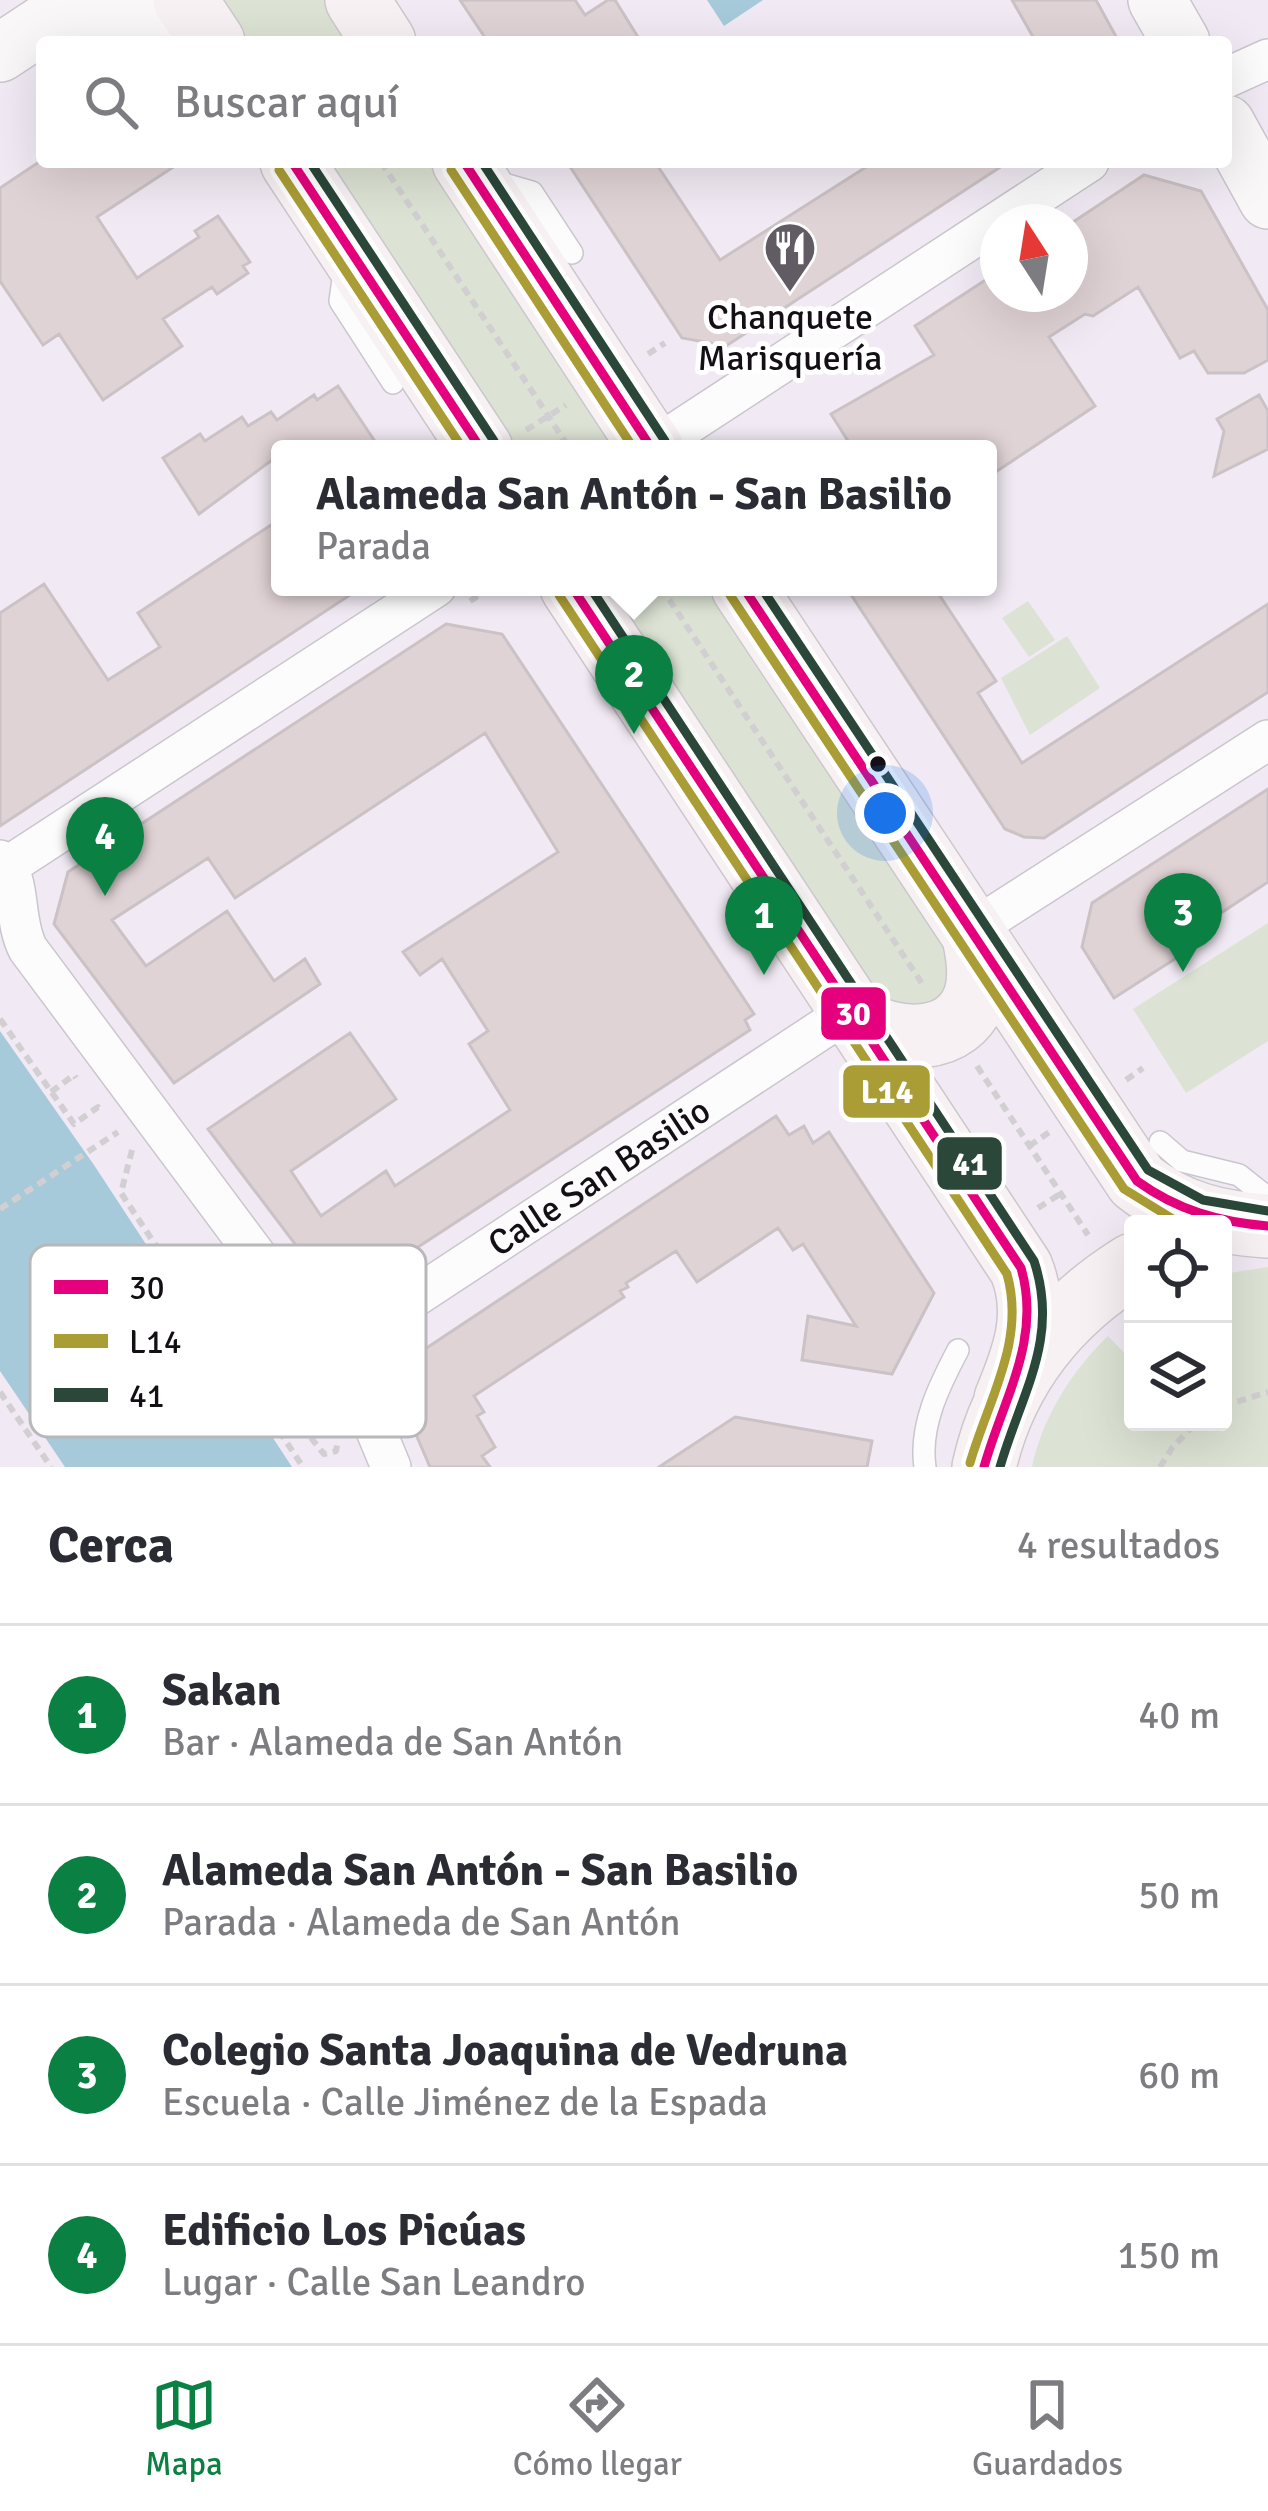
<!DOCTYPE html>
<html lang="es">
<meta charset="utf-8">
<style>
body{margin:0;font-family:Signika,sans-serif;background:#f7f7f7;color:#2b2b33}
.controls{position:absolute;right:36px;bottom:36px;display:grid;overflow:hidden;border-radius:12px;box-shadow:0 12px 48px #0002}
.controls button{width:108px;height:108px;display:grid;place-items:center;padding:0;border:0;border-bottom:3px solid #e1e1e2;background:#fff;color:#2b2b33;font:60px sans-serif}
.compass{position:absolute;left:980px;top:204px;width:108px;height:108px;border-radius:50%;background:#fff;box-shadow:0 12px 48px #0002;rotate:348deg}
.you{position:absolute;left:885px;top:813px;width:42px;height:42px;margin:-30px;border:9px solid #fff;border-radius:50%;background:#1a73e8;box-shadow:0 0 0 18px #1a73e833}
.badge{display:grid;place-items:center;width:78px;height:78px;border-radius:50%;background:#0b8043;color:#fff;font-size:39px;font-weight:700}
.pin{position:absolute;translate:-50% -99px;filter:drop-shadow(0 3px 6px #0008)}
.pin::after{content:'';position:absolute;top:63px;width:42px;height:36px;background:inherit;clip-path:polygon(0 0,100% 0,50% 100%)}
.popup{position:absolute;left:271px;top:440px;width:726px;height:156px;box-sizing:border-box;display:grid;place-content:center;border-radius:12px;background:#fff;filter:drop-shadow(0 3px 9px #0005);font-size:39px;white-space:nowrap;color:#7c7c81}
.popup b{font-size:45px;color:#2b2b33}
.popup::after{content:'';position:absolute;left:50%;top:100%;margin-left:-24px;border:24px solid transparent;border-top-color:#fff}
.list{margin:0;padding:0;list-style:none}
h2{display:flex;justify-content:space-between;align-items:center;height:156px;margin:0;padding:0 48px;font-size:51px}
h2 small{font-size:39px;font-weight:400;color:#7c7c81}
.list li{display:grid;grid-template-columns:78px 1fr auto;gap:36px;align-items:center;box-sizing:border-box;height:180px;padding:0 48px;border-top:3px solid #e1e1e2}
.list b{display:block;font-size:45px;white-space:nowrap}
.list p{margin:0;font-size:39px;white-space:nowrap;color:#7c7c81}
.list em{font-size:39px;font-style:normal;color:#7c7c81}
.icon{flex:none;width:66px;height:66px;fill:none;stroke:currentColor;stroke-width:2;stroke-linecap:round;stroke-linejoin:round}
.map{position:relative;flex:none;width:1268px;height:1467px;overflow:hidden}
.search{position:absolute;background:#fff;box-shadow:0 12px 48px #0002;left:36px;right:36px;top:36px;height:132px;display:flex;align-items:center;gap:30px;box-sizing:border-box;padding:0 42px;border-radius:12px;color:#7c7c81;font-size:45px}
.sheet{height:876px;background:#fff}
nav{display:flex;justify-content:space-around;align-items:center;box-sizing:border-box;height:168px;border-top:3px solid #e1e1e2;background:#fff;font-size:33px;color:#7c7c81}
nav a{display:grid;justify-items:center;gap:6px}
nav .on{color:#0b8043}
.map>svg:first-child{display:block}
</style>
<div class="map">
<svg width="1268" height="1467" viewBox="0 0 1268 1467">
<rect width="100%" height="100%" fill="#f1eaf4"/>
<path fill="#dce3d4" d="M192,0h165l27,42h-171z
M292,162h172l188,287h-171z
M572,587h171l235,376 -71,73z
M1028,601l27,39 -26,17 -27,-39z
M1067,636l33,52 -70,47 -29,-57z
M1268,923v118l-82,52 -53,-84z
M1268,1267v200h-236c11,-51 39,-95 76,-131l25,26v60h90v-148z"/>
<path fill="#a6cad9" d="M707,0h56l-39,26z
M0,1031l94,134 198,302h-227l-65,-96z"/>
<path fill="#e0d3d5" stroke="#cac2c5" stroke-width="3" d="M460,0h115l10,15 23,-15h7l26,42h-153z
M1012,0h84l23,42h-83z
M39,162h142l-84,55 40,61 62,-41 -4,-6 23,-15 32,46 -7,4 5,7 -31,21 -5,-7 -49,32 19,27 -79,54 -44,-66 -16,11 -43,-64v-93z
M567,162h88l65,98 154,-98h134l-282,184 -44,-8z
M1144,175l57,16 67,119v50l-24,13h-36l-14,-22 -14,7 -42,-71 -45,29 -8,-2 -36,23 46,69 -107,71v-28h-135l-22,-35 103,-59 -19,-29 72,-47 10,15h73v-70z
M338,386l42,63h-100v5l-81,60 -36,-56 37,-24 5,7 37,-24 6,9 23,-14 6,8 37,-25 3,5z
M1259,395l9,16v38l-54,27 10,-45 -7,-12z
M280,519v68h82l-362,239v-213l44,-29 64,96 52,-33 -22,-34z
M846,587h88l62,94 -18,12 44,70 246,-159v88l-224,146 -20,-1 -19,-8z
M446,624l56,10 252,380 -9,6 5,10 -387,253 -46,-10 -109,-144 142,-96 46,66 -105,72 30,45 65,-45 9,15 115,-76 -41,-66 19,-13 -46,-72 -22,16 -17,-23 155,-100 -73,-119 -250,165 -27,-40 -96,62 34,46 81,-55 47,70 31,-22 15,25 -146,99 -120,-159 14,-52z
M1268,789v93l-94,62 7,11 -67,43 -32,-51 10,-44z
M776,1116l13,19 15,-9 9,17 16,-11 105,161 -42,81 -90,-14 6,-44 48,10 -53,-82 -10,6 -15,-22 -81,54 -21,-31 -50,32 2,4 -8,4 4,6 -150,99 10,16 -7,4 18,31 -13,9 8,11h-60l-30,-70 13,-40z
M735,1417l137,24 -5,26h-208z"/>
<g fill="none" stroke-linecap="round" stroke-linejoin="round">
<g stroke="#cac6cd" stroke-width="24">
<path id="service" d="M493,181l39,11 40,61
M345,265l-5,36 53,82
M1160,1142l22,19 57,14 29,23
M925,1467c-6,-41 14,-81 33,-117"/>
</g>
<g stroke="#cac6cd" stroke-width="42">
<g id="minor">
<path d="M1226,78l42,-19"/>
<path d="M652,448l437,-286"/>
<path d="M0,860c23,18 12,59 28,89l254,341 66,51 10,23 11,50 22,53"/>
<path d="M8,866l428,-279"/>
<path d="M970,931l298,-191"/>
<path id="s1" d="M348,1341l503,-331"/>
</g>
</g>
<g stroke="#cac6cd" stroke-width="60">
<path id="secondary" d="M1157,0l24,42
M81,42l22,-14 89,-28
M0,53l80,-53
M1226,124l42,76"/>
</g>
<g stroke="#cbc8cc" stroke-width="66">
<path id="primary" d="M185,0l28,42
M357,0l27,42
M292,162l189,287
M464,162l188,287
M572,587l449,681c19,46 3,88 -15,131
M743,587l394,594c40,32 81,42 131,45
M856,1018c36,26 105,29 120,-24 5,-18 2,-39 -2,-57
M984,1467c20,-88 73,-155 149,-202"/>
</g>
<path stroke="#d1cfd2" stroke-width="6" stroke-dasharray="9 6" stroke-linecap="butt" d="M381,162l189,287
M648,354l17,-11
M526,430l40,-25
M661,587l262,398
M470,601l22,-14
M0,1019l74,105 24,-17 4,4
M977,1066l111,169
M1126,1080l17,-12
M51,1092l23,-17 2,3
M1029,1146l22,-15
M132,1150l-11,43 182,274
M1038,1208l22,-14
M0,1209l118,-77
M303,1355l8,10 -15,9 36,54
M0,1392l51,75
M258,1396l9,-5 12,7 45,56 12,-3 2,-11
M1223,1406l45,-14
M1160,1467l12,-19 25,-26"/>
<use href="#service" stroke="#fdfcfd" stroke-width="21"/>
<use href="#minor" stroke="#fdfcfd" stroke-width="39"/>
<use href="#secondary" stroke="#faf7f8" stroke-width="57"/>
<use href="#primary" stroke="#f8f1f4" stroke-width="63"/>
<g stroke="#fff" stroke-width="18">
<path id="bus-1" d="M292,162l189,287
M464,162l188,287
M572,587l449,681c21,72 -18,131 -37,199
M743,587l394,594c40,29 82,41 131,45"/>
</g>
<g stroke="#fff" stroke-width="18">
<path id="bus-2" d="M279,170l184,279
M451,170l183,279
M559,595l448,679c19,67 -19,126 -37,189
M730,595l394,594 57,35"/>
</g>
<g stroke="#fff" stroke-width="18">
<path id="bus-3" d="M310,162l184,279
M482,162l183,279
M590,587l444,674c26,78 -13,133 -34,206
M761,587l387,583 55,30 65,11"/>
</g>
<use href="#bus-1" stroke="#e5007d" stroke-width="9"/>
<use href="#bus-2" stroke="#aa9d35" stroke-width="9"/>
<use href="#bus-3" stroke="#2a4739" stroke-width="9"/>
</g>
<defs>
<g id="restaurant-pin" transform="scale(2.7)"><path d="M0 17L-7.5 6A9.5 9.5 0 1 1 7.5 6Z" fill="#615c63" stroke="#fff"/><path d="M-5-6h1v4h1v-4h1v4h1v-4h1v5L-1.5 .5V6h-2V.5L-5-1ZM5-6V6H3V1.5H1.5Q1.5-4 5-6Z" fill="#fff"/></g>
</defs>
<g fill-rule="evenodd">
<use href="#restaurant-pin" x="790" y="248"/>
</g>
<circle fill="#130f15" stroke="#fff" stroke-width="4.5" cx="878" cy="764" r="10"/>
<g text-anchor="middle" stroke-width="10" stroke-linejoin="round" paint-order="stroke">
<g font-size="36" fill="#130f15" stroke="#fff">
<text x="790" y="329">Chanquete<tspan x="790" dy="41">Marisquería</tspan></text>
</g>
<g font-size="36" fill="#130f15" stroke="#fff">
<text dy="13" stroke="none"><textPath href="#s1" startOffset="300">Calle San Basilio</textPath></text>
</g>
</g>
<rect x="30" y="1245" width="396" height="192" rx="18" fill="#fff" stroke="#b8b7b9" stroke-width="3"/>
<rect x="54" y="1280" width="54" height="14" fill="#e5007d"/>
<rect x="54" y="1334" width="54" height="14" fill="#aa9d35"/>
<rect x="54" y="1388" width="54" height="14" fill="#2a4739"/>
<g font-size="33" fill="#130f15">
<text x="129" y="1299">30</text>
<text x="129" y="1353">L14</text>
<text x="129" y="1407">41</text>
</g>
<g stroke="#fff" stroke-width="4.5">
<rect x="819" y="985" width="69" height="57" rx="12" fill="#e5007d"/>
<rect x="841" y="1063" width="91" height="57" rx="12" fill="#aa9d35"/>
<rect x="935" y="1135" width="69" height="57" rx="12" fill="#2a4739"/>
</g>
<g font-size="33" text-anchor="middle" font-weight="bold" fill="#fff">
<text x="853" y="1025">30</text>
<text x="887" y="1103">L14</text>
<text x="970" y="1175">41</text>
</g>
</svg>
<div class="controls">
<button><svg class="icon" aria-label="locate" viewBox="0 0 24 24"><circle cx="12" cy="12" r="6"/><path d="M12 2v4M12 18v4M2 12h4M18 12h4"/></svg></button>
<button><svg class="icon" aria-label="layers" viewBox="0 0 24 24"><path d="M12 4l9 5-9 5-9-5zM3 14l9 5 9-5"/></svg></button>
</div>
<svg class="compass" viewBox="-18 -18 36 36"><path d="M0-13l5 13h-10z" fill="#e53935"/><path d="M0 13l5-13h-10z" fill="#7c7c81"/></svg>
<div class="you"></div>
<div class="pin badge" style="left:764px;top:975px">1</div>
<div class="pin badge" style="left:634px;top:734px">2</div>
<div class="popup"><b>Alameda San Antón - San Basilio</b>Parada</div>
<div class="pin badge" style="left:1183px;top:972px">3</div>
<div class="pin badge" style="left:105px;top:896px">4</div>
<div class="search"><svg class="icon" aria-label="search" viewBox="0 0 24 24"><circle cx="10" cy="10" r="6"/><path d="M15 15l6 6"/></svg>Buscar aquí</div>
</div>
<section class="sheet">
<h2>Cerca<small>4 resultados</small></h2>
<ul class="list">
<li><span class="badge">1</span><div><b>Sakan</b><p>Bar · Alameda de San Antón</p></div><em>40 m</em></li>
<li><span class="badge">2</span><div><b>Alameda San Antón - San Basilio</b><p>Parada · Alameda de San Antón</p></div><em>50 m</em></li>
<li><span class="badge">3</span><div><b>Colegio Santa Joaquina de Vedruna</b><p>Escuela · Calle Jiménez de la Espada</p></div><em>60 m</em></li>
<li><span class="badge">4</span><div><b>Edificio Los Picúas</b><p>Lugar · Calle San Leandro</p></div><em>150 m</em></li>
</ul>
</section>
<nav>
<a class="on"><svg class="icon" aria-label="map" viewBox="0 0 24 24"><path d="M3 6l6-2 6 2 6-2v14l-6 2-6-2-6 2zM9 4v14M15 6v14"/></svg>Mapa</a>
<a><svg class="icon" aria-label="directions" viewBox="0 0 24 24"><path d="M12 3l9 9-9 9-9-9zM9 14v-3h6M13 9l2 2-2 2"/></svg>Cómo llegar</a>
<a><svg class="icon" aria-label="saved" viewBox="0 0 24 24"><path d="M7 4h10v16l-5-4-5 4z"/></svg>Guardados</a>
</nav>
